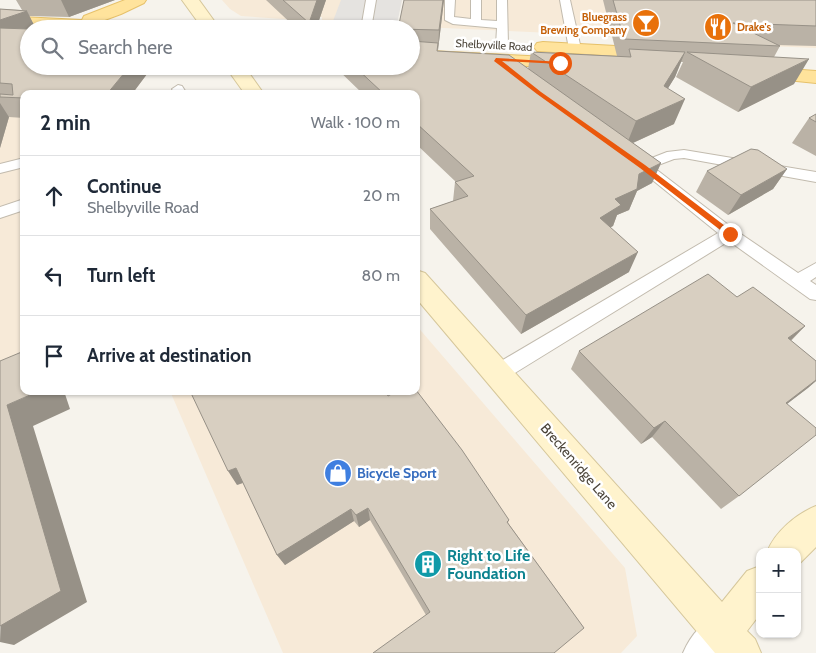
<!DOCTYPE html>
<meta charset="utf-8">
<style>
body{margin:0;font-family:Cabin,sans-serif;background:#f2f2f3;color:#1f2937}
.controls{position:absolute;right:15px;bottom:15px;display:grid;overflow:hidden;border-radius:10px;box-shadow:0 1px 4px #0004}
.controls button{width:45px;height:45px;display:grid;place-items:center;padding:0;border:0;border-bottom:1px solid #e0e1e3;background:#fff;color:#1f2937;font:25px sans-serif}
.stop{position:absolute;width:15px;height:15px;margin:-11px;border:4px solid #ea580c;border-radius:50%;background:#fff}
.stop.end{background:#ea580c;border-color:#fff;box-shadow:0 1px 5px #0008}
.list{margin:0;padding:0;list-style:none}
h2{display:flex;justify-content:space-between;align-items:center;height:65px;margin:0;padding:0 20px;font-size:21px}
h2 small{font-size:16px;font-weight:400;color:#747a83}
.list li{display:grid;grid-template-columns:32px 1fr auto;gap:15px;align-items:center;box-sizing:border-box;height:80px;padding:0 20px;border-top:1px solid #e0e1e3}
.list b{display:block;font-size:19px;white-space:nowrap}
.list p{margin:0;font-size:16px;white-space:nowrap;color:#747a83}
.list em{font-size:16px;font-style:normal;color:#747a83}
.icon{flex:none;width:28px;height:28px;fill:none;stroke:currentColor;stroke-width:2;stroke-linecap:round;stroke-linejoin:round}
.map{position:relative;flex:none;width:816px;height:653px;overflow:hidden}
.search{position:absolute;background:#fff;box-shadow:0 1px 4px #0004;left:20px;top:20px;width:400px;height:55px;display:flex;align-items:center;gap:12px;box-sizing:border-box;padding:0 18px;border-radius:28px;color:#747a83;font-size:19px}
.panel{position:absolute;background:#fff;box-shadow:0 1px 4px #0004;left:20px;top:90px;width:400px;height:305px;border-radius:10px}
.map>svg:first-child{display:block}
</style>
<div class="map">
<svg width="816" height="653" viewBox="0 0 816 653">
<rect width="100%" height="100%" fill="#f6f3ec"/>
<path fill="#f7ead8" d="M222,0h180l-6,25 -74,-4v-4l-22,-1 -2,4 -57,-4 -11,-7z
M405,0h411v48l-186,-8 -34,-5 -196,-9z
M0,46l29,20 -5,28v287l-24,10z
M416,325l209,243 12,68 -16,17h-338l-113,-262h246z"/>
<path fill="#e5e3e0" d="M341,0h61l-5,24 -64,-3z"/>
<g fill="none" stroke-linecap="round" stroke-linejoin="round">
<g stroke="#c2bbae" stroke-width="2">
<path id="service" d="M366,0h10l-5,29h-10z
M445,0h10l-1,17 17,2v-19h10v20l16,1v-21h10l1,45 -2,2h-8l-2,-2 1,-17 -44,-4 -8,-4z
M560,0h10l11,49 -2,2h-8l-2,-2z
M178,85l4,1 5,8h-12l-3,-5z
M684,150l132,22v10l-132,-24 -10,1 -21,8 82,63 63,43 18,-10v14l-6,4 6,4v15l-6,-1 -81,-58 -224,138 -7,2 -7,-2 -2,-6 2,-6 227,-134 -89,-72 2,-3 5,-1 8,4 23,-9z
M24,158v9l-24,6v-9z
M24,199v11l-24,8v-11z"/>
</g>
<g stroke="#c2bbae" stroke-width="2">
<path id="minor" d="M723,612l14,5 5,14 -5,14 -8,8h-46c8,-19 21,-33 40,-41z"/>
</g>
<g stroke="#d6c79b" stroke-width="2">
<path id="secondary" d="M182,0h17l21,29h-17z
M225,66h19l20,28h-19z
M416,270l9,3 297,329 25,-31 13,-5v48l-13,17 8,8 6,14h-46l-299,-355z
M816,506v41l-18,18 -1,-13h-30c8,-20 29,-38 49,-46z"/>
</g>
<g stroke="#e6c16a" stroke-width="2">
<path id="primary" d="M125,0h21l-2,3 -23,11 -19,7 74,3 6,1 2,4h-123l-61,-3v-10l82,4 2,-4z
M543,42l109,6 6,1 3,4 -3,4 -6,1 -115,-7 -3,-4 3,-4z
M411,50l156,8 6,1 3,4 -3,4 -6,1 -156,-8z
M762,67l54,4v12l-60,-6 -3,-4 3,-4z"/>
</g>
<use href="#service" fill="#fff" fill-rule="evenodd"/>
<use href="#minor" fill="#fff" fill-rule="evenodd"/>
<use href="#secondary" fill="#fff3cd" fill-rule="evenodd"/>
<use href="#primary" fill="#ffe39c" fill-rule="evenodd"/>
</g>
<path fill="#bab2a6" d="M16,0h99l-46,17 -40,-1 7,13 -7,37h124l-21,28h-108v24l-15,-1 -9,31v-139l22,1z
M266,0h60l-10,29h-19z
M404,0h40l-6,50h-1v1l91,18 3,-17 86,4 -14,-56h213v46l-40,-1 4,1 -6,11 20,27 -56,28 -62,-35 7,-15h-2l-6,15 -7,11 6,36 -41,19 28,20 -9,20 -15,8 -8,19 -12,5 -4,11 -3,1 19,45 -108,62 -91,-105v-20l23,-8 2,-19h1l-40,-38v-50h-53l-29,-28h77v-37z
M816,114v42l-24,-13 17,-25z
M787,169l-14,20 -45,26 -32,-23 11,-21z
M737,297l68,29 -14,15 25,20v20l-29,23 -48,92 -18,13 -69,-72 -11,7 -70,-75 8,-18z
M388,396l121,124 -1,3 76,105 -158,-13 -56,-95 -11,7 -5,-6 -69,44 -8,-10 -34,-72 -6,2z"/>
<path fill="#979187" d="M61,0h54l-46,17z
M317,0h9l-10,29h-7v-6z
M443,0h1l-6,50 1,-20z
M27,11l9,18h-7v4l-29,11v-24z
M685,52l-10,25 -21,34 10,-25z
M809,59l-15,25 -56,28 13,-25z
M130,66h23l-21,28h-25z
M685,99l-11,25 -48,22 10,-25z
M0,103l9,14 -9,31z
M661,163l-9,20 -15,8 -8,19 -12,5 -4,11 -21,12 8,-20 15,-19 24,-25z
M787,169l-14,20 -45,26 13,-20z
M638,252l-9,20 -108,62 5,-19z
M805,326l-19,19 2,-7z
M816,380v1l-8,7 -41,31 19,-16z
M39,391h25l6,18 -37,17 54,176 -73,43 -14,-3 7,-237z
M665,421l-13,16 -11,7 13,-16z
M236,468l9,14 -8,3 -9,-14z
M368,508l2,12 -11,7 -3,-12z
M351,509l3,12 -69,44 -8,-10z"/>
<path fill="#d8cfc1" stroke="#979187" d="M283,0h34l-8,23z
M404,0h39l-4,30 -41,-1z
M613,0h203v26l-83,-3 47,23 -156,-7z
M0,9l27,2 -27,9z
M0,28l29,1v37h101l-23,28h-83v4l-24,-1v-3l13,1 -1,-11 -12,-1z
M411,41l27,2 -1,8 72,4 152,108 -22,11 -2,15 -22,10 6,6 -21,13 38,34 -112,63 -96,-106 38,-13 -13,-14 19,-6 -58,-53v-29h-32l-30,-28h57z
M629,49l56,3 -21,34 21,13 -49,22 -105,-69 100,5z
M687,52l122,7 -58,28z
M816,114v8l-7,-4z
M751,149l7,1 29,19 -46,26 -34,-24z
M708,274l29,23 16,-10 52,39 -17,12 28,23v19l-30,23 30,25v7l-77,61 -74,-75 -11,7 -75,-77z
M24,351v40h15l-32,14 54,186 -61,35v-265z
M416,390l46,60 47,70 -2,2 77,106 -30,25h-181l57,-41 -62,-104 -12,7 -5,-6 -74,46 -41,-87 -8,3 -38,-80h195l3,5 9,-5h19z"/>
<path fill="#ea580c" d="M496,58l66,4 -2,2 -58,-3 39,31 104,73 88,67v4h-5l-88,-68 -103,-74 -43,-33z"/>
<defs>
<g id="bar-disc" transform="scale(1.4375)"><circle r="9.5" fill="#e8710a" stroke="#fff"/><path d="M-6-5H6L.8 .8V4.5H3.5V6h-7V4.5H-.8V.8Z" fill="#fff"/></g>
<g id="restaurant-disc" transform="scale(1.4375)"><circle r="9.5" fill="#e8710a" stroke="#fff"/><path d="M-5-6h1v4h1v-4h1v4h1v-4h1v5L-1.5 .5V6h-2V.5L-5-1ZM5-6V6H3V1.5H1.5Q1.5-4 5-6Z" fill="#fff"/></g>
<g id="shop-disc" transform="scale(1.4375)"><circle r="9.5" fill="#3f7fe0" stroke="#fff"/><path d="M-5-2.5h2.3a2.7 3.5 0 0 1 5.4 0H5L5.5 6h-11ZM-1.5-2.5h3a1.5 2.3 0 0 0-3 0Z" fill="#fff"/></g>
<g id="building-disc" transform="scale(1.4375)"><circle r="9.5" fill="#0f9aa8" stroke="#fff"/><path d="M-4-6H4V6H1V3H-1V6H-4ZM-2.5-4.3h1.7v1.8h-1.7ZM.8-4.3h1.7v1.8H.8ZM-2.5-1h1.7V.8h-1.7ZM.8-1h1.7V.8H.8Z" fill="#fff"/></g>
</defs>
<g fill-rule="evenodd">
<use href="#bar-disc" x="646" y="23"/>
<use href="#restaurant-disc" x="718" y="27"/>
<use href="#shop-disc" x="338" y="473"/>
<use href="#building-disc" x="428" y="564"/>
</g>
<g text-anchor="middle" stroke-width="5" stroke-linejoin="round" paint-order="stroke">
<g font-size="11" font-weight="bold" fill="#c56008" stroke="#fff" text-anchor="end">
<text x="627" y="21">Bluegrass<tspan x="627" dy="13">Brewing Company</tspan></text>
<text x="737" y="31" text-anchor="start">Drake's</text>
</g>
<g font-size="11" fill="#4b4439" stroke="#fff">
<text transform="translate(494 45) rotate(3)" y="4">Shelbyville Road</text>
</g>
<g font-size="14" fill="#4b4439" stroke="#fff">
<text transform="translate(579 466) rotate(49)" y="5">Breckenridge Lane</text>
</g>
<g font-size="14" font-weight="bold" fill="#366cbe" stroke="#fff" text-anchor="start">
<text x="357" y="478">Bicycle Sport</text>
</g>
<g font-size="16" font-weight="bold" fill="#0d838f" stroke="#fff" text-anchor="start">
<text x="447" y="561">Right to Life<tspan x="447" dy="18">Foundation</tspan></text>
</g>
</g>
</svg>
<div class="controls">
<button>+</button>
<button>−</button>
</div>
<div class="stop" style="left:560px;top:63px"></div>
<div class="stop end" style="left:730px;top:234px"></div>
<div class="search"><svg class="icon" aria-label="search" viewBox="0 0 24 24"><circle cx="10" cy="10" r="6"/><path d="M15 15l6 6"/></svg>Search here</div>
<section class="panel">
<h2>2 min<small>Walk · 100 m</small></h2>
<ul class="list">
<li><svg class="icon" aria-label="ahead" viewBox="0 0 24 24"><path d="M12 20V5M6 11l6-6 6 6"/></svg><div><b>Continue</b><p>Shelbyville Road</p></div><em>20 m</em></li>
<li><svg class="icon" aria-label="left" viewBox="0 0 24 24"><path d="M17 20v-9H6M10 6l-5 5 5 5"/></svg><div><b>Turn left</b></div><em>80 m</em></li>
<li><svg class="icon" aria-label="arrive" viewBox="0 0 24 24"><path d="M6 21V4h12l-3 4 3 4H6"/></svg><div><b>Arrive at destination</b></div></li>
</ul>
</section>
</div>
